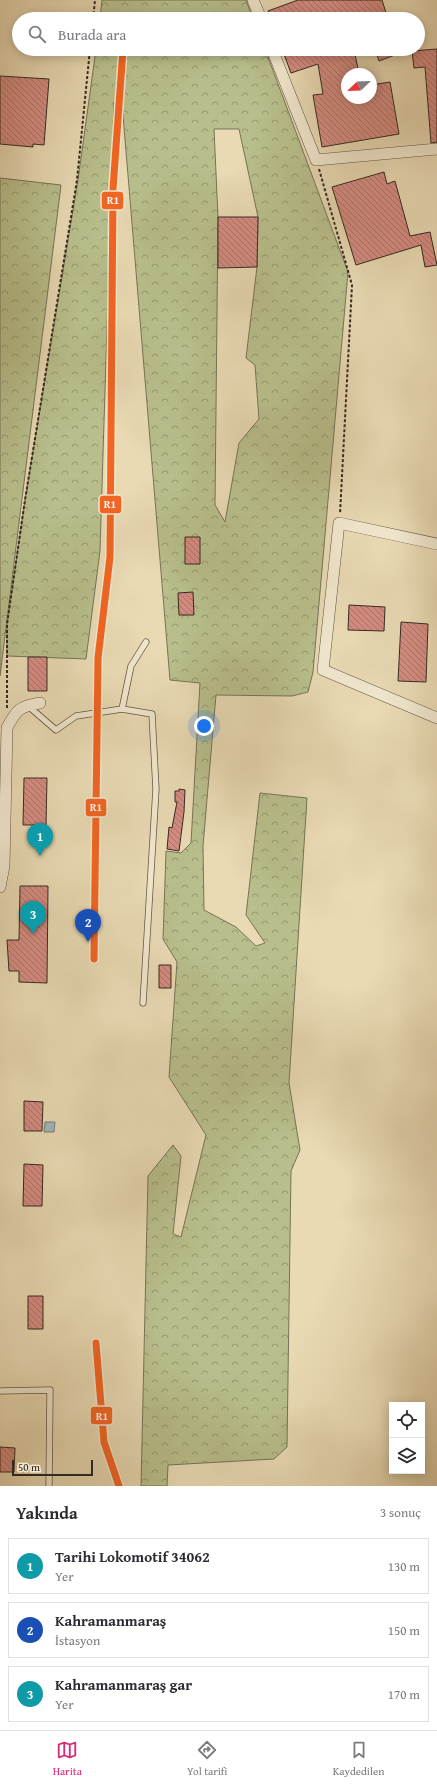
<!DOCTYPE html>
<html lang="tr">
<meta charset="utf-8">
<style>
body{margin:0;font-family:"Gentium Book Plus",serif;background:#f2f2f3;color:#2b2b33}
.controls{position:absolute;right:12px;bottom:12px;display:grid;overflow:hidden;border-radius:0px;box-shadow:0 2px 10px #0003}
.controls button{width:36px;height:36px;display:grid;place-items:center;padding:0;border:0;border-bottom:1px solid #e1e1e2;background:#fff;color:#2b2b33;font:20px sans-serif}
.compass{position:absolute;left:341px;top:68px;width:36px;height:36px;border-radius:50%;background:#fff;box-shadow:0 2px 10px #0003;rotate:247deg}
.scale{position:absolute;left:12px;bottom:10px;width:81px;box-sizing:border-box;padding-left:4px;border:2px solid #342a21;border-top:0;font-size:11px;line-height:14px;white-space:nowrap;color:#342a21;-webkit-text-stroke:3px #f1e7ce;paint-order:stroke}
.you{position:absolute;left:204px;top:726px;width:14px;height:14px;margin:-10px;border:3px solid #fff;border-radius:50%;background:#1a73e8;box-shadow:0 0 0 6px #1a73e833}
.badge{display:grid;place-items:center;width:26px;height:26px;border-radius:50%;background:#db2777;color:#fff;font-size:13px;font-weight:700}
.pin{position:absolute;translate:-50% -33px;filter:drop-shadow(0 1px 2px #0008)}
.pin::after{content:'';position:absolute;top:21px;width:14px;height:12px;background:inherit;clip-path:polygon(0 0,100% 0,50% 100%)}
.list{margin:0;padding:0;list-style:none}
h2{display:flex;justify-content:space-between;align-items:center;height:52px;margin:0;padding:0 16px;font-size:17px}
h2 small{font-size:13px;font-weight:400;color:#7c7c81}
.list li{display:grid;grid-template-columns:26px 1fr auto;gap:12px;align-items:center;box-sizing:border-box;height:56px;margin:0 8px 8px;padding:0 8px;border:1px solid #e1e1e2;border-radius:0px}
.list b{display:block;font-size:15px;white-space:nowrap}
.list p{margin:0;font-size:13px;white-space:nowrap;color:#7c7c81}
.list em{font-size:13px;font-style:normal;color:#7c7c81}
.icon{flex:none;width:22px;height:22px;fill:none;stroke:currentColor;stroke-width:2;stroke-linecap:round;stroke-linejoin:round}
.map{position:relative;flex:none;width:437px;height:1486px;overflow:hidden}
.search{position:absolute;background:#fff;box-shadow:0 2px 10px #0003;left:12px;right:12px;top:12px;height:44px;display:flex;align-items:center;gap:10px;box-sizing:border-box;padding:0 14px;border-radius:22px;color:#7c7c81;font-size:15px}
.sheet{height:244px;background:#fff}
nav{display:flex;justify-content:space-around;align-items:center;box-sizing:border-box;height:56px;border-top:1px solid #e1e1e2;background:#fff;font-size:11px;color:#7c7c81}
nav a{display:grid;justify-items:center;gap:2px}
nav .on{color:#db2777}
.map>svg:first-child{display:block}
</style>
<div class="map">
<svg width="437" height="1486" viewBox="0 0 437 1486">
<defs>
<pattern id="forest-crowns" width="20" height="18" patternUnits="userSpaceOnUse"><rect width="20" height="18" fill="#b8bf8c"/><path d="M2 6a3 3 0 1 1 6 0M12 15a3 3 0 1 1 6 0" fill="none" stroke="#969b72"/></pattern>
<pattern id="building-back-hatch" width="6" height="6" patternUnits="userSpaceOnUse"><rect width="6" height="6" fill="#d58c82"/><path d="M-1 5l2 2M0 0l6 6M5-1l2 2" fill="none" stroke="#ae736a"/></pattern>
</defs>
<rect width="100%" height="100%" fill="#e9dab4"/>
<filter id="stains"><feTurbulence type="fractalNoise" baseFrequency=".005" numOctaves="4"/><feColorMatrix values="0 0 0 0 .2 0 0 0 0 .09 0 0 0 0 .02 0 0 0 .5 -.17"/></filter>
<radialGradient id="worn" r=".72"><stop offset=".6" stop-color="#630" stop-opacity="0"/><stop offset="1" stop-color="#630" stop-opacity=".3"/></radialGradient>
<path fill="url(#forest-crowns)" stroke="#767456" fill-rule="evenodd" d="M102,0h144l7,19h-153z
M96,49h169l83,223 -35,400 -5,20 -16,4 -76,-1 -13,151 1,64 32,17 20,19 9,-3 -19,-28 14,-122 47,5 -18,285 11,67 -9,21 -4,276 -13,12 -106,6 -1,21h-26l7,-310 25,-31 8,11 -8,78 8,3 25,-102 -37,-58 8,-115 -14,-23 3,-88 15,2 10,-10 9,-160 -30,-3 -48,-577 -8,-1 -14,449 -14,108 -79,-3v-32l18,-124 53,-320zM214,129h25l19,88 -1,50 -11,91 9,7 4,54 -20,24 -14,79 -10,-17 3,-288z
M0,178l61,7 -61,491z"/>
<path fill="#9db7b9" stroke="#737f7c" d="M45,1122h10l-1,10h-10z"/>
<path fill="url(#building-back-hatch)" stroke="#342a21" d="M298,0h84l6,19h-117l-3,-8z
M282,49h72l5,25h-12v24h24v-13l19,-3 9,52 -77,13 -9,-52 10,-1 -5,-30 -27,9z
M375,49h33v1l-29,11z
M437,49v93l-6,1 -6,-76 -11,1 -2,-17z
M0,76l49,3 -5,66 -11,-1v3l-33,-3z
M384,172l3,12 8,-3 15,55 20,-4 7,33 -12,2 -4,-22 -65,20 -24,-78z
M218,217h40l-1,50 -39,1z
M185,537h15v27h-15z
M193,592l1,23h-15l-1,-22z
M349,605l36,2 -1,24 -36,-1z
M401,622l27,2 -2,58 -28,-1z
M28,657h19v34h-19z
M24,778h23l-1,47h-23z
M179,789l6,1 -1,22 -5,39 -12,-2 2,-22 3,1 5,-26h-2v-11h4z
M20,886h28l-1,97 -28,-1v-11h-10l-2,-31h12z
M159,965h12v23h-12z
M24,1101l19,1 -1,29h-18z
M24,1164l19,1 -1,41h-19z
M28,1296h15v33h-15z
M0,1447l15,1 -1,24h-14z"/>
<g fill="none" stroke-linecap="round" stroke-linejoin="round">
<g stroke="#615646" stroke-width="7">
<path id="lane" d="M27,705l29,25 20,-14 46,-7 9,-43 15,-24
M122,709l30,5 4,75 -13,214
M0,1391l50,-1 -1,96"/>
</g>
<g stroke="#615646" stroke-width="12">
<path id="street" d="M253,0l8,19
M272,49l44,111 121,-11
M437,544l-98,-21 -16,147 114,48
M0,887l4,-21 3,-138c9,-18 13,-22 33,-25"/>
</g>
<path stroke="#342a21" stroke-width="2" stroke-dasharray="3 2" stroke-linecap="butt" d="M93,19l2,-19
M319,169l33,116 -12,229
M7,708v-84l18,-124 52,-320 13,-131"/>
<use href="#lane" stroke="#f1e7ce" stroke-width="5.5"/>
<use href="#street" stroke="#f1e7ce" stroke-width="11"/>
<g stroke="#f1e7ce" stroke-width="10">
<path id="rail-1" d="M94,959l4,-301 12,-101 3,-368 10,-140
M96,1343l8,99 15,44"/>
</g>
<use href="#rail-1" stroke="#f26522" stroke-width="7"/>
</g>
<g stroke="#f1e7ce" stroke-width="1.5">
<rect x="101" y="191" width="23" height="19" rx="4" fill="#f26522"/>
<rect x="99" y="495" width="23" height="19" rx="4" fill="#f26522"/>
<rect x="85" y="798" width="22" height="19" rx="4" fill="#f26522"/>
<rect x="90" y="1406" width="23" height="19" rx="4" fill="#f26522"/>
</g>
<g font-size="11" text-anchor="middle" font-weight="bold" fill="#fff">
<text x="113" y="204">R1</text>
<text x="110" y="508">R1</text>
<text x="96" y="811">R1</text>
<text x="102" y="1420">R1</text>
</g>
<rect width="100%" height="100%" filter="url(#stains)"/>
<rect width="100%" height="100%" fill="url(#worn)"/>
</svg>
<div class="controls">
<button><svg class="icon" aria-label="locate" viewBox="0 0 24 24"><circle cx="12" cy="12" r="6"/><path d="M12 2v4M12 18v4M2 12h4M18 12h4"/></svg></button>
<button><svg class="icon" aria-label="layers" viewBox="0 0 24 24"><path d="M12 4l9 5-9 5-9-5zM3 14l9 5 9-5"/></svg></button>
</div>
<svg class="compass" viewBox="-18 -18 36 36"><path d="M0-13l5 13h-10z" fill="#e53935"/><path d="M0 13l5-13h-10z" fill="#7c7c81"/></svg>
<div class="scale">50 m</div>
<div class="you"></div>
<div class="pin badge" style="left:40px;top:856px;background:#0f9aa8">1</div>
<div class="pin badge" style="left:88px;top:942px;background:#1a4fb4">2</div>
<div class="pin badge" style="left:33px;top:934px;background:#0f9aa8">3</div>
<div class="search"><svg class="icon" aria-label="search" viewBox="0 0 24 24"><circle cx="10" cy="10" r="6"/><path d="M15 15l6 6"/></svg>Burada ara</div>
</div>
<section class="sheet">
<h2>Yakında<small>3 sonuç</small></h2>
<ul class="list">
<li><span class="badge" style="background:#0f9aa8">1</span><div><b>Tarihi Lokomotif 34062</b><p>Yer</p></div><em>130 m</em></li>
<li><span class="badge" style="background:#1a4fb4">2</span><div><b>Kahramanmaraş</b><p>İstasyon</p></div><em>150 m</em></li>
<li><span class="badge" style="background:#0f9aa8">3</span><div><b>Kahramanmaraş gar</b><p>Yer</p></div><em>170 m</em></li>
</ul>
</section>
<nav>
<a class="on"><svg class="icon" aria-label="map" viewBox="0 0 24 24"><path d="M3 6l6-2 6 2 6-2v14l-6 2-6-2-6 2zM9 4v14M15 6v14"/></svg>Harita</a>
<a><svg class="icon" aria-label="directions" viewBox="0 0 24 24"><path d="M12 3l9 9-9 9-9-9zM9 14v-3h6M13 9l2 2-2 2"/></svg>Yol tarifi</a>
<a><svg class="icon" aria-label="saved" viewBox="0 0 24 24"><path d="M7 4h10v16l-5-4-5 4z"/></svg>Kaydedilen</a>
</nav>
